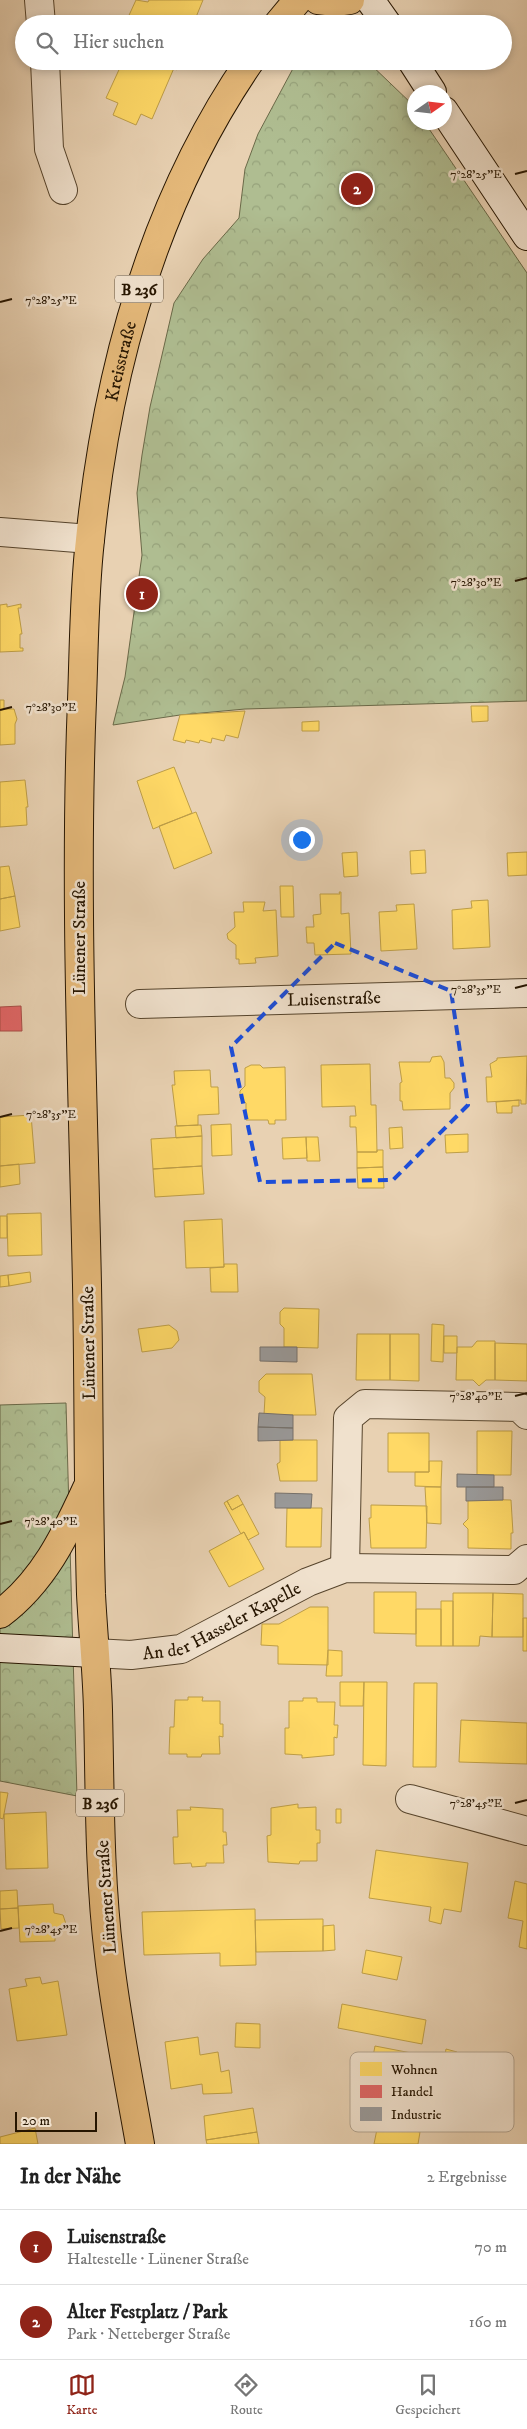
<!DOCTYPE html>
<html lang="de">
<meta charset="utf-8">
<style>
body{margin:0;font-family:"IM FELL DW Pica",serif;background:#f2f2f2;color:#222}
.compass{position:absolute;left:407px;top:85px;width:45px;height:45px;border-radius:50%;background:#fff;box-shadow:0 2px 8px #0003;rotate:76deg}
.scale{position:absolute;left:15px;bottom:12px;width:82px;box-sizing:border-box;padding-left:5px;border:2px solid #261500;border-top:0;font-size:14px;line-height:18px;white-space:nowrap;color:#261500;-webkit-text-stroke:4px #f0e1cd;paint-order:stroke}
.you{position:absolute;left:301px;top:839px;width:18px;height:18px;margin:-12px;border:4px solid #fff;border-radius:50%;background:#1a73e8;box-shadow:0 0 0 8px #1a73e833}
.badge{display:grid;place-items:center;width:32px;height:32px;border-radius:50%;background:#8f2418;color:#fff;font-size:16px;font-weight:700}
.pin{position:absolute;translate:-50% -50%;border:2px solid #fff;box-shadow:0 1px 5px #0006}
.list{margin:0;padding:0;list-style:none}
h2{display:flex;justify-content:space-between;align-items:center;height:65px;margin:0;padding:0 20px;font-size:21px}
h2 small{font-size:16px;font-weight:400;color:#767676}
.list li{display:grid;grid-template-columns:32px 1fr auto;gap:15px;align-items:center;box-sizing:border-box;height:75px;padding:0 20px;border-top:1px solid #e0e0e0}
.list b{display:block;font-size:19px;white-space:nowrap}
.list p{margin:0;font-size:16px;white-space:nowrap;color:#767676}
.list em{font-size:16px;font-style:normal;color:#767676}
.icon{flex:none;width:28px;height:28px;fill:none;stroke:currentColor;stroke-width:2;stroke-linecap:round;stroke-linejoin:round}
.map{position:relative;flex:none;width:527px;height:2144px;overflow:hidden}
.search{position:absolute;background:#fff;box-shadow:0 2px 8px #0003;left:15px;right:15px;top:15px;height:55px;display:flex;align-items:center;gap:12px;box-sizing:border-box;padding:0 18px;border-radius:28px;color:#767676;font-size:19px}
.sheet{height:215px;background:#fff}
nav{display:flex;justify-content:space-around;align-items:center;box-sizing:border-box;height:70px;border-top:1px solid #e0e0e0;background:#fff;font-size:14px;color:#767676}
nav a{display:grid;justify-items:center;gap:2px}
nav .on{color:#8f2418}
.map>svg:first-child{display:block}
</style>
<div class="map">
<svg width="527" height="2144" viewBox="0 0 527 2144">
<defs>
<pattern id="forest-crowns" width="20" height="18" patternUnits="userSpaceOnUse" patternTransform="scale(1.25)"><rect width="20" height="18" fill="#afbd91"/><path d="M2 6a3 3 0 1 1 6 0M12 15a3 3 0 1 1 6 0" fill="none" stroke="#96a27b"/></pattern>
</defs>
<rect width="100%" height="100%" fill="#e8d1b2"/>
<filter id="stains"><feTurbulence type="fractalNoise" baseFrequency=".004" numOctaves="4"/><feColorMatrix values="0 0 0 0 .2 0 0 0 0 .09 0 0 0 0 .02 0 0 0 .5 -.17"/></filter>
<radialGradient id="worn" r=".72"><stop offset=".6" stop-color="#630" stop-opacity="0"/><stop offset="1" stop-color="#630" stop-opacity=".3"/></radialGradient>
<path fill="url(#forest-crowns)" stroke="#6a6948" d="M297,61h70l47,45v16l11,1 102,150v428l-282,8 -65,6 -67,10 12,-48 17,-122 -5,-62 5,-38 8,-48 24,-104 29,-44 36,-41 6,-49 13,-35z
M66,1403l11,393 -77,-15v-376z"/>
<path fill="#ffd966" stroke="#be9e47" d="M136,0l12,2 1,-2h54l-9,22 3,2h-72z
M123,61h58l-4,9 -3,-2 -22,51 -11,-5 -5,11 -23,-10 5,-12 -12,-5z
M7,604v3l14,-3v4h-3l4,26h-2v14h3v3l-23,1v-47z
M0,700h4v9h10l3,10 -2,5v20l-15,1z
M471,706h17v15l-16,1z
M245,711l-7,27 -12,-3 -2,6 -12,-3 -1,5 -11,-3 -1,3 -13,-3 -1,3 -12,-3 7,-25z
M319,721v10h-17v-9z
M174,767l18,46 -39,16 -16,-48z
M25,780l3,27h-2l1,18 -27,2v-45z
M196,812l16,41 -38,16 -15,-43z
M425,850l1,23 -15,1 -1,-23z
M357,852l1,24 -14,1 -2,-24z
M527,852v23l-19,1 -1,-23z
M9,866l6,30 -15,3v-32z
M280,886h13l1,31h-13z
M339,892h2v22l8,-1 2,41 -36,1 -1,-12h-7l-1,-16h8l-1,-12 8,-1 -1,-20h20z
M15,896l5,31 -20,4v-32z
M488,900l2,47 -37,2 -1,-39 20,-2 -1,-7z
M243,902h22l-2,9 13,-1 2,46 -23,2 1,5 -17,1v-5h-3v-14l-8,-6 -1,-5 8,-7 -1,-15h10z
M414,904l3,45 -36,2 -2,-39 18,-1 -1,-6z
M441,1056l3,6 1,16h5l4,5v5l-4,5v16l-47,1 -1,-9h-2v-18l2,-1 -3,-20h31l2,-5z
M527,1056l-1,48h-5v-4l-34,2 -1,-25h6l-2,-13 7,-4v-2z
M370,1064l1,41h5l1,47h-20l-1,-25h-6v-11h6l-1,-10 -33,1 -1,-42z
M251,1065h9l3,3 22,-1 1,53h-11v4h-6l-1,-4h-22v-17l-6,-5v-7l5,-5v-18z
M210,1070l1,17h7l1,27 -21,1v10l-21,1 -5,-41h3l-1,-14z
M519,1100v6h-7v7h-15l-1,-11z
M31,1115l4,48 -35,3v-49z
M231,1124l1,31 -20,1 -1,-31z
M201,1125l1,11 -26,2 -1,-12z
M402,1127l1,21 -13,1 -1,-21z
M468,1134v18l-22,1 -1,-18z
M202,1136v30l-49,3 -2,-30z
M306,1137l1,21 -24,1 -1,-21z
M306,1137h12l2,24h-13z
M377,1150h6v17l-26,1v-16h20z
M19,1164l1,20 -20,3v-21z
M202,1166l2,28 -49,3 -2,-28z
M383,1167l1,21h-26l-1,-20z
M41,1213l1,42 -34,1 -1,-42z
M0,1216h7v22h-7z
M222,1219l2,48 -38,1 -2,-47z
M224,1264h13l1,28h-27l-1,-24 14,-1z
M30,1272l1,10 -22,4 -1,-11z
M8,1275l1,11 -9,1v-11z
M284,1308l35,1 -1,39 -34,-1v-19l-4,-4v-12z
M432,1324l12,1 -1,37 -12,-1z
M169,1325l8,6 2,9 -7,8 -30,4 -4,-23z
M357,1334h33v46h-34z
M390,1334h29v47l-29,-1z
M444,1336h13v17h-13z
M477,1341h18v39h-9l-7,6 -6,-6h-17l1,-33h15z
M495,1343l32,1v37l-32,-1z
M266,1374h46l4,41h-52l1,-18 -6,-5v-11z
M477,1431h35l-1,44h-34z
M388,1433h41v39h-41z
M280,1440h37v41h-37l-3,-17 3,-2z
M429,1461h13l-1,26 -26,-1v-14h14z
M425,1487h16v37l-14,-1z
M238,1495l5,9 -11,6 -5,-9z
M468,1499l43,1 2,33h-2v16l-43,-1v-19l-5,-5 5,-5z
M227,1501l5,9 11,-6 16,30 -11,6 -4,-8 -3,2 -17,-31z
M371,1505l56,1 -1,42h-55l-2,-30h2z
M287,1508h35l-1,39h-35z
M244,1532l20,37 -35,18 -20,-36z
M374,1592h42v42l-42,-1z
M453,1593h40l-1,44 -12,-1 -1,10h-26z
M493,1593l30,1v43h-31z
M441,1601h12v45h-12z
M310,1607h18v58l-50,-1v-18l-17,-1 1,-21h17z
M416,1609h25v37h-25z
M523,1618h4v33h-4z
M328,1650l14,1v25h-16z
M340,1682h24l-1,24h-23z
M364,1682h23l-1,84 -23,-1z
M414,1683h23l-1,84h-23z
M188,1697h15l-1,4h18v23h3v13l-4,-1 1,18h-18l-1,3h-14v-3h-18l1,-27h4l1,-27h13z
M303,1698h14v4h18l-1,23h4l-1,13 -3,-1v18l-32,3v-3l-17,-1v-26h4v-27h14z
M461,1720l66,3v41l-68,-2z
M0,1792l8,1 -5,26 -3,-1z
M298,1804v4l18,-1v23h4v13h-3v18h-17l-1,3 -31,-2 -1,-26 4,-1v-27z
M190,1807l33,2v23h3l1,13h-4l1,18h-18v3l-14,1 -1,-4 -17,1 -1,-27h5l-1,-27h14z
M336,1809h5v14h-5z
M46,1812l2,56 -42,1 -2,-55z
M376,1850l92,13 -7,49 -17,-3 -3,15 -12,-3 2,-14 -62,-9z
M515,1881l12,3v65l-8,-2 4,-26 -15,-3z
M17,1890l1,18 -18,1v-18z
M53,1904l1,9 9,2 3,9 -3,7 -8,2v8l-35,1 -2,-36z
M18,1908l1,20 -18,1 -1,-20z
M255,1909l1,56 -36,1v-13l-76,2 -2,-43z
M323,1919v32l-67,1 -1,-32z
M334,1925l1,25 -12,1v-25z
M366,1950l36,7 -5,23 -35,-7z
M40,1977l2,7 16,-3 9,54 -50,6 -8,-52 18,-3 -2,-7z
M342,2004l84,16 -4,24 -84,-16z
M236,2023l24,1v24l-25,-1z
M198,2037l2,18 18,-3 3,20 8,-2 3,23 -29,1 -1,-10 -31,5 -6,-47z
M375,2046l52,10 -4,26 -53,-10z
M446,2049l11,3 -4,22 -11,-2z
M253,2108l4,24 -51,8 -2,-24z
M378,2124l42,8 -2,12h-44z
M35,2128l3,16h-38v-7z
M257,2132l2,12h-52l-1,-4z"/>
<path fill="#e06666" stroke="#a84e47" d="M21,1006l1,25h-22v-24z"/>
<path fill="#999" stroke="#76716b" d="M260,1347h37v15l-37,-1z
M259,1413l34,2v13l-35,-1z
M258,1427l35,1v12l-35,1z
M457,1474l37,1v12h-37z
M466,1487h37v13l-37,1z
M275,1493l37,1 -1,14h-36z"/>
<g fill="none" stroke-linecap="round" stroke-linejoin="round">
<g stroke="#56442c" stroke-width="30">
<g id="street">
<path d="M39,0l2,24"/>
<path d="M45,61l4,88 14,41"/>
<path d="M0,532l90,7"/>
<path id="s1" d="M140,1004l387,-11"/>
<path d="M345,1568l3,-150 17,-14 154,3 8,8"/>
<path id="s2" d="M94,1653l37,2 50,-6 127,-67 37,-14 169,2 13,-11"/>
<path d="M410,1799l117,32"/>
</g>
</g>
<g stroke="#261500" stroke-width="30">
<path id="secondary" d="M370,0l17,24
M412,61l20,31
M444,111l83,125
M0,1648l94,5"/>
</g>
<g stroke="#261500" stroke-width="30">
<g id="primary">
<path d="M318,0l17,2 15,-2"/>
<path d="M278,24l20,-24"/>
<path d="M0,1614c43,-32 65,-78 87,-126"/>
<path id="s3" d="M140,2144c-11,-63 -24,-126 -31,-189 -10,-81 -9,-163 -11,-245 -1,-39 -5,-77 -7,-116 -3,-103 -2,-206 -4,-309 -4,-195 -13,-390 -5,-585 2,-53 2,-107 8,-160 17,-169 63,-338 160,-479"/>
</g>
</g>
<use href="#street" stroke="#f0e1cd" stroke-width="28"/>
<use href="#secondary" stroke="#f0e1cd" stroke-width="28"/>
<use href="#primary" stroke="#e4b879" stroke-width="28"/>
</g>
<path fill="none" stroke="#1d4ed8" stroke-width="4" stroke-dasharray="10 6" stroke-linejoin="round" d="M335,943l116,48 17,114 -75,75 -133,2 -29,-135z"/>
<path fill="none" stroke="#261500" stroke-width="2" d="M515,174l12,-3M0,302l12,-3M515,581l12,-3M0,710l12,-3M515,988l12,-3M0,1117l12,-3M515,1396l12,-3M0,1524l12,-3M515,1803l12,-3M0,1931l12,-3"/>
<g text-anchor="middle" stroke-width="5" stroke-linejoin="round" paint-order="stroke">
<g fill="#f0e1cd" stroke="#63523e" stroke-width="1">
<rect x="115" y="275.5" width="48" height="27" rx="4"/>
<rect x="76" y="1789.5" width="48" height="27" rx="4"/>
</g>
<g font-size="16" font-weight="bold" fill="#261500">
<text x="139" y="295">B 236</text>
<text x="100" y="1809">B 236</text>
</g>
<g font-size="18" fill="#261500" stroke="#f0e1cd">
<text dy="6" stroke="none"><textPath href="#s3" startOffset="1789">Kreisstraße</textPath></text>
<text transform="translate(79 938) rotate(-90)" y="6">Lünener Straße</text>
<text dy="6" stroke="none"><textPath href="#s1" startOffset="194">Luisenstraße</textPath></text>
<text transform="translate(88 1343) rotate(-91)" y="6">Lünener Straße</text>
<text dy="6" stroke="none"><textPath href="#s2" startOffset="135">An der Hasseler Kapelle</textPath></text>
<text transform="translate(106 1897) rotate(-94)" y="6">Lünener Straße</text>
</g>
</g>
<rect x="350" y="2052" width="164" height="80" rx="8" fill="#f0e1cd" stroke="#b3a490" stroke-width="1"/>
<rect x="360" y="2062" width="22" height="14" fill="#ffd966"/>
<rect x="360" y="2085" width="22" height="13" fill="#e06666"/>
<rect x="360" y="2107" width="22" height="14" fill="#999"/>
<g font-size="14" fill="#261500">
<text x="391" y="2074">Wohnen</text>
<text x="391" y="2096">Handel</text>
<text x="391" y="2119">Industrie</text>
</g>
<g font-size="12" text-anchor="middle" fill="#261500" stroke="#f0e1cd" stroke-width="5" stroke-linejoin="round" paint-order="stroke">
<text x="476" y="178">7°28'25"E</text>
<text x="51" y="304">7°28'25"E</text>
<text x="476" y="586">7°28'30"E</text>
<text x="51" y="711">7°28'30"E</text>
<text x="476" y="993">7°28'35"E</text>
<text x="51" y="1118">7°28'35"E</text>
<text x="476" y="1400">7°28'40"E</text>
<text x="51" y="1525">7°28'40"E</text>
<text x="476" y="1807">7°28'45"E</text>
<text x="51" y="1933">7°28'45"E</text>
</g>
<rect width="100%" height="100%" filter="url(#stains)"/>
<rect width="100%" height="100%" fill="url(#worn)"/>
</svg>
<svg class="compass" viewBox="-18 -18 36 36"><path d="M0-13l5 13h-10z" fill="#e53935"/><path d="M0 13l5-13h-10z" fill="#767676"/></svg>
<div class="scale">20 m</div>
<div class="you"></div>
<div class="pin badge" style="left:142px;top:594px">1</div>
<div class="pin badge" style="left:357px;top:189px">2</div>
<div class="search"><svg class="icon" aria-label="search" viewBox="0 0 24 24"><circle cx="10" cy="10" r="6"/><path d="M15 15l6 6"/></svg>Hier suchen</div>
</div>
<section class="sheet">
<h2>In der Nähe<small>2 Ergebnisse</small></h2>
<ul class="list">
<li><span class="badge">1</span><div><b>Luisenstraße</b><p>Haltestelle · Lünener Straße</p></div><em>70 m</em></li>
<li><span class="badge">2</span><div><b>Alter Festplatz / Park</b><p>Park · Netteberger Straße</p></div><em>160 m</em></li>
</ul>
</section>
<nav>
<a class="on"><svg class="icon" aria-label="map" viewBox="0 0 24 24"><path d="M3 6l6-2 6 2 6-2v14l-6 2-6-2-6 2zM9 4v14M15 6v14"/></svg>Karte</a>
<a><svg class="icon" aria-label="directions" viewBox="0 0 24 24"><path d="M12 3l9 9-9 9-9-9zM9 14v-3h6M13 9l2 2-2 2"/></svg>Route</a>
<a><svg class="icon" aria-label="saved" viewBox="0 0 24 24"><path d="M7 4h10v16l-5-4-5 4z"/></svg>Gespeichert</a>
</nav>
